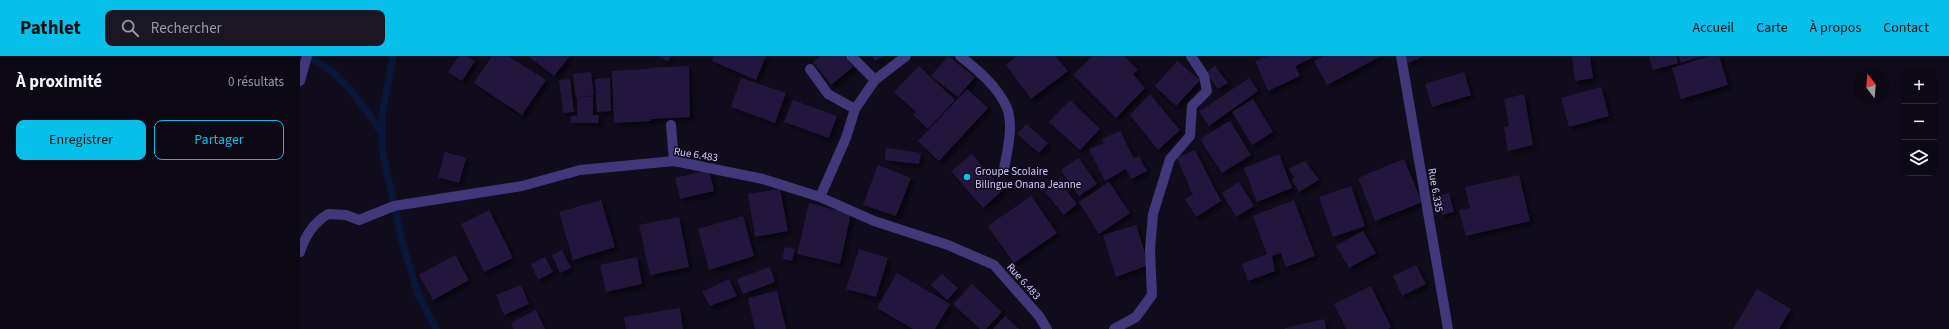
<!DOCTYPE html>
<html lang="fr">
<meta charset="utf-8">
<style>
body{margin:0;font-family:"Source Sans 3",sans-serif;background:#1a1722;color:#f1f3f6}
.controls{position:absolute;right:12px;top:12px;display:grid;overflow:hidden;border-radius:8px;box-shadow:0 2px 10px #0003}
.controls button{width:36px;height:36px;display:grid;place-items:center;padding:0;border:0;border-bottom:1px solid #2c2a34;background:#0c0915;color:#f1f3f6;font:20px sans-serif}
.compass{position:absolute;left:1553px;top:12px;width:36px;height:36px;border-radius:50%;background:#0c0915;box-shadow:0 2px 10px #0003;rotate:344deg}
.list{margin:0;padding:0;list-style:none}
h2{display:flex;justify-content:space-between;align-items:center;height:52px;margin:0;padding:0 16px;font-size:17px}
h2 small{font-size:13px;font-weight:400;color:#9a9aa0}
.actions{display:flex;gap:8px;padding:12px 16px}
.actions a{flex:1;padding:9px 0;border:1px solid #07c0ea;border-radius:8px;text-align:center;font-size:14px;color:#07c0ea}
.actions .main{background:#07c0ea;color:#111}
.icon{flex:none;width:22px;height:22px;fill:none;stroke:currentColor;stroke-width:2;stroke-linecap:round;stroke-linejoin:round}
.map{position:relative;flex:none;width:1649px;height:273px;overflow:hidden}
header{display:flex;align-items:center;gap:24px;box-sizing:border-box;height:56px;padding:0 20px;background:#07c0ea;color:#111}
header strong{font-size:19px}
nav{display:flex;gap:22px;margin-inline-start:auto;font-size:14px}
.search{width:280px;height:36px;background:#1a1722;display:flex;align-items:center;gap:10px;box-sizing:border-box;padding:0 14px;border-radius:8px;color:#9a9aa0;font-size:15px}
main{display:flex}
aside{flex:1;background:#0c0915}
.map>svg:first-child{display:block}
</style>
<header>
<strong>Pathlet</strong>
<div class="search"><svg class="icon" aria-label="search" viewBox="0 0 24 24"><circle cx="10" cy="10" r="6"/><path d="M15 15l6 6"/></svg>Rechercher</div>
<nav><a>Accueil</a><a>Carte</a><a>À propos</a><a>Contact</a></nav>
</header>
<main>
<aside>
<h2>À proximité<small>0 résultats</small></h2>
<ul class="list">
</ul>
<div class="actions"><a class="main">Enregistrer</a><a>Partager</a></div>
</aside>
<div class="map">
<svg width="1649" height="273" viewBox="0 0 1649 273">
<defs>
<filter id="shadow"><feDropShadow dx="3.5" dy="3.5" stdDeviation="2" flood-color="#0009"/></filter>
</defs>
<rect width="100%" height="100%" fill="#100c1c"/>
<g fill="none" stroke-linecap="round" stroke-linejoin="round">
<path stroke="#0a1637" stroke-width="7" d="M7,0c8,5 17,9 24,15 21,17 36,40 51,63
M93,0l-11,59v34l20,92 16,53 18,35"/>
</g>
<path fill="#23183c" filter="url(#shadow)" d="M159,0h8l8,5 -13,20 -14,-9z
M192,0h16l38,24 -24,35 -48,-32z
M228,0h42l-16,20z
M358,0h13l-3,5z
M414,0h52l-10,24 -44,-19z
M520,0h24l9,11 -22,18 -18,-23z
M572,0h12l-9,5z
M648,0l27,21 -17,20 -27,-21z
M717,0h38l13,15 -37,28 -25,-34z
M793,0h31l14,14 -5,4 12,14 -29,30 -43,-43z
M968,0h43l1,2 -17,8 5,10 -32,15 -13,-30z
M1024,0h57l-54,29 -13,-24z
M1105,0h19l-16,7z
M1272,0h18l3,22 -18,3z
M1349,0h27l2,7 -25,7z
M1379,0h23l-21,7z
M1410,0h9l9,29 -47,14 -9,-31z
M877,5l23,19 -24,26 -21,-20z
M389,10l1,51 -39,2 -2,-51z
M619,10l36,34 -27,29 -15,-14 3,-3 -22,-20z
M915,10l13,17 -10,6 -12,-16z
M349,13l2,52 -37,2 -2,-52z
M291,16l3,23 -18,3 -3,-24z
M1164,16l7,23 -39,12 -7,-23z
M310,22l1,33 -14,1 -2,-33z
M441,22l45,15 -11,30 -44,-16z
M949,22l9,13 -49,35 -10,-14z
M270,23l4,33 -11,1 -4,-33z
M1301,31l8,29 -40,11 -8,-29z
M667,33l21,19 -49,53 -21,-20z
M850,38l30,36 -22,20 -28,-35z
M1224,38l9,51 -25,6 -4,-24 5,-1 -5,-27z
M293,40v19h6l-1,8h-27v-7h6v-18z
M953,43l20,33 -21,13 -20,-33z
M493,44l44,16 -8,22 -45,-16z
M770,44l30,29 -20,21 -31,-28z
M930,65l21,34 -29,18 -22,-34z
M726,68l22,19 -9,10 -22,-19z
M820,75l14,28 5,-3 8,15 -16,8 -5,-10 -21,12 -16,-32 15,-6 -2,-4z
M586,92l35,5 -2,11 -34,-4z
M895,94l26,51 -25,16 -11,-18 8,-4 -16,-37z
M145,96l21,6 -7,25 -21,-6z
M672,98l31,36 -20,18 -32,-37z
M979,98l13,34 -35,14 -13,-34z
M779,102l18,26 -18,12 -18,-26z
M1104,103l18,43 -47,19 -17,-43z
M1005,105l14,19 -20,12 -7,-12 3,-2 -6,-9z
M578,109l33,13 -15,38 -33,-11z
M409,114l5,21 -34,8 -5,-21z
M1219,119l11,46 -64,15 -7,-26 11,-2 -5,-21z
M759,125l18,23 -13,11 -19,-23z
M809,126l21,31 -31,21 -20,-32z
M939,126l15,24 -18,11 -14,-24z
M1051,130l14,40 -32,11 -14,-40z
M480,133l8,42 -33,6 -7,-43z
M1149,137l5,19 -12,3 -5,-19z
M731,140l26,37 -43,30 -26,-37z
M301,144l14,47 -42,13 -14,-48z
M994,144l21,56 -29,11 -5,-14 -9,3 3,15 -27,10 -6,-17 25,-10 -14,-38z
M509,147l42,11 -11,50 -43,-10z
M189,154l24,48 -29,14 -23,-48z
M443,160l11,40 -45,14 -11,-41z
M379,161l10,50 -39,8 -11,-50z
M836,169l13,40 -33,12 -13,-42z
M1063,175l13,22 -27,15 -13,-22z
M485,191l10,2 -3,12 -10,-2z
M559,193l29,9 -12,39 -30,-8z
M262,194l9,18 -11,5 -8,-18z
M155,199l14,25 -36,20 -14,-25z
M245,201l8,15 -15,8 -7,-16z
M337,201l5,27 -36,8 -6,-27z
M1116,209l10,19 -24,12 -9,-20z
M470,211l5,15 -32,12 -6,-15z
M597,217l53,31 -15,25h-22l-36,-21z
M642,218l16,14 -11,12 -16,-15z
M429,223l8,17 -27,10 -8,-14z
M672,228l30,28 -16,17h-6l-27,-25z
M221,229l8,19 -25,11 -8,-20z
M1071,230l20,41 -3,2h-42l-12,-25z
M1457,233l34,20 -12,20h-46z
M477,235l9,38h-31l-7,-31z
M380,252l3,21h-57l-2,-12z
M236,254l9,19h-31l-3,-6z
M705,260l14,13h-26z
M1024,263l2,10h-41v-1z"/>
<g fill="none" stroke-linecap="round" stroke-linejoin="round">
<path stroke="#403879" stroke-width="10" d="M551,0l24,24
M660,0c18,14 38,31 47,52 7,18 0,44 -3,61
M1101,0l47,273
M510,13l18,25 27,15
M0,25l7,-25
M371,69l3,36
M520,141l26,-59 9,-29 20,-29 31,-24
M0,196c5,-16 13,-29 28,-38l18,1 13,5 35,-14 128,-20 58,-16 94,-9 89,18 57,18 54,24 74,24 46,20 45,51 8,13
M814,273l22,-12 16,-22 -2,-46 3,-35 17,-55 20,-23 2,-30 15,-15 -3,-15 -13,-20"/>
</g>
<circle fill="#07c0ea" stroke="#100c1c" stroke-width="1.5" cx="667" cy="121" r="4"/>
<g text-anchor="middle" stroke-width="3" stroke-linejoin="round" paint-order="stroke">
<g font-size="11" fill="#d3c8fd" stroke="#100c1c">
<text transform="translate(396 98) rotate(9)" y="4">Rue 6.483</text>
<text transform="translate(1136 134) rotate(80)" y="4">Rue 6.335</text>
<text transform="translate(724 225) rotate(48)" y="4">Rue 6.483</text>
</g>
<g font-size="11" fill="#d3c8fd" stroke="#100c1c" text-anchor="start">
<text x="675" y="119">Groupe Scolaire<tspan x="675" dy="13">Bilingue Onana Jeanne</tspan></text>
</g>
</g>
</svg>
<div class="controls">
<button>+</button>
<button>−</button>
<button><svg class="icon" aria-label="layers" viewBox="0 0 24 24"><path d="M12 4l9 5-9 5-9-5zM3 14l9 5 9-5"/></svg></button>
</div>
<svg class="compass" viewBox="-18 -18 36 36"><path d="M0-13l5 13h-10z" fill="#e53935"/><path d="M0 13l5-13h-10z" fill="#9a9aa0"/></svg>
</div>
</main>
